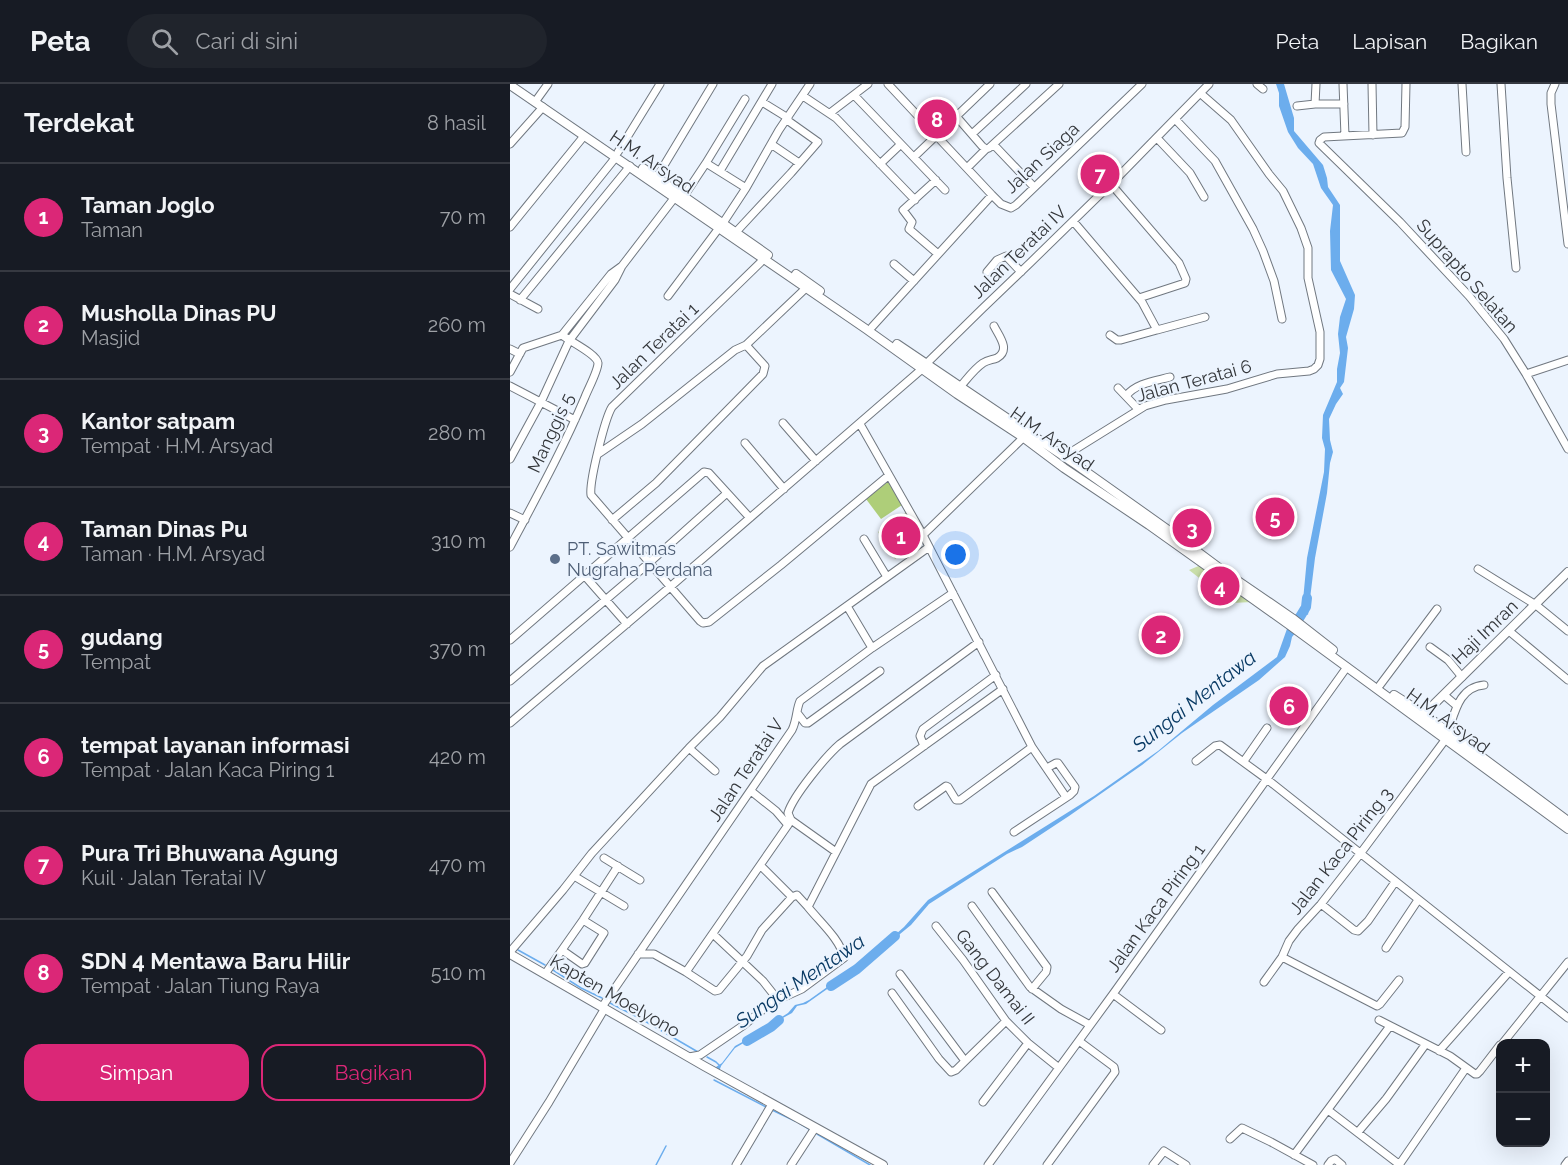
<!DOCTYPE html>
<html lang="id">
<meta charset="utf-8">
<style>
body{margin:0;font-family:Raleway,sans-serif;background:#20242c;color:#f1f3f6}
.controls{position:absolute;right:18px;bottom:18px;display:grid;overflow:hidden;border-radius:12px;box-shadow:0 6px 24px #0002}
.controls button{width:54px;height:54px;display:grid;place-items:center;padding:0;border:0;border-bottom:2px solid #363941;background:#171b24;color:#f1f3f6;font:30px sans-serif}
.you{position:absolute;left:446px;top:471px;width:21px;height:21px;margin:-15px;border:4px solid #fff;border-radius:50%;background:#1a73e8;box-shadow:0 0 0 9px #1a73e833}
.badge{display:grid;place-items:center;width:39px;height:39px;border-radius:50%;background:#db2777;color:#fff;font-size:20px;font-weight:700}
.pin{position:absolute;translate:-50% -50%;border:3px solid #fff;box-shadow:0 2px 6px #0006}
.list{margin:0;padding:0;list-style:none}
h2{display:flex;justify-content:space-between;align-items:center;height:78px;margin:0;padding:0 24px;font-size:26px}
h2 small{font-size:20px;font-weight:400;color:#9ea1a6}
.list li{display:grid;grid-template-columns:39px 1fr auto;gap:18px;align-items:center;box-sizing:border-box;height:108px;padding:0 24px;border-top:2px solid #363941}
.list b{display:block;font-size:22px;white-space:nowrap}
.list p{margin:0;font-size:20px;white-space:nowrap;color:#9ea1a6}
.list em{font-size:20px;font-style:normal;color:#9ea1a6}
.actions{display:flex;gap:12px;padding:18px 24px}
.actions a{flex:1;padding:14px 0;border:2px solid #db2777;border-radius:18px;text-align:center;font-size:21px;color:#db2777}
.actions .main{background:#db2777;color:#fff}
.icon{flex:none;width:33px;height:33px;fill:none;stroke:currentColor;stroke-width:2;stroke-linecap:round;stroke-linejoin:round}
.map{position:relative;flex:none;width:1058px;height:1081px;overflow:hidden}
header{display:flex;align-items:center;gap:36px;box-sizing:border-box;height:84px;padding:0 30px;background:#171b24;border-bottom:2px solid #363941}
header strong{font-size:28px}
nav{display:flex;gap:33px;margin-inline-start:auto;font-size:21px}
.search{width:420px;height:54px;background:#20242c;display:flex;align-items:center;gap:15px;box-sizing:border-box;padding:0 21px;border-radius:33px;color:#9ea1a6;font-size:22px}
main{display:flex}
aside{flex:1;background:#171b24}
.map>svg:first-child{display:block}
</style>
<header>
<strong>Peta</strong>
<div class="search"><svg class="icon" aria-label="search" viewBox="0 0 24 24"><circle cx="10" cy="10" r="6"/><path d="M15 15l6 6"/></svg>Cari di sini</div>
<nav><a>Peta</a><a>Lapisan</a><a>Bagikan</a></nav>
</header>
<main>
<aside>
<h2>Terdekat<small>8 hasil</small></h2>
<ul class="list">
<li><span class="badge">1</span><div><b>Taman Joglo</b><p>Taman</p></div><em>70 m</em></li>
<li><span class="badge">2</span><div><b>Musholla Dinas PU</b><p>Masjid</p></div><em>260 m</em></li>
<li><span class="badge">3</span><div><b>Kantor satpam</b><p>Tempat · H.M. Arsyad</p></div><em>280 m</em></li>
<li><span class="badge">4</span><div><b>Taman Dinas Pu</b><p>Taman · H.M. Arsyad</p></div><em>310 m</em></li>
<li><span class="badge">5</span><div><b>gudang</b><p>Tempat</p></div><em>370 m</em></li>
<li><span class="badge">6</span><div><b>tempat layanan informasi</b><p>Tempat · Jalan Kaca Piring 1</p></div><em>420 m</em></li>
<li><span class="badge">7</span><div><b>Pura Tri Bhuwana Agung</b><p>Kuil · Jalan Teratai IV</p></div><em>470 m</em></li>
<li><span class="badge">8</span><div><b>SDN 4 Mentawa Baru Hilir</b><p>Tempat · Jalan Tiung Raya</p></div><em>510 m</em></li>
</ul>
<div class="actions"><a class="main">Simpan</a><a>Bagikan</a></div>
</aside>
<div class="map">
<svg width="1058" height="1081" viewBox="0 0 1058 1081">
<rect width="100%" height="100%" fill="#ecf4fe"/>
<path fill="#c9dea9" d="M397,428l16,28 -28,19 -17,-27z
M691,481l52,37 -22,1 -42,-33z"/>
<path fill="#aece79" d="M379,397l13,24 -21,14 -15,-20z"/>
<path fill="#6caded" d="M766,0h8l10,34v13l29,34 4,13 1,9 12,18v56l15,34 -1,14 -8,28 2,11 -4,34 -4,6 3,6 -7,10 -7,15 1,21 3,12 -3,11 -3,30 -12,65 -7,57 -6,-4 5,-53 17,-86 1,-23 -3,-11 1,-23 14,-33v-13l3,-16 -2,-19 2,-17 6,-18 -15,-29 -1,-39 3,-26 -12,-17 -8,-24 -15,-16 -10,-16 -9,-26v-13z
M778,542l8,6 -4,5 -2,9 -5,11 -26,23 -77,53 -40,32 -73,51 -47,31 -15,7 -78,50 -18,21 -50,41 -3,4 -11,5 -41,29 -9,2 -5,7 -11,6 -15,11 -31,18 -14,18 -2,6 -2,-1 -1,-4 6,-4 13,-17 35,-19 4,-5 14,-9 7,-8 8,-2 6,-3 63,-45 32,-28 24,-27 166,-104 64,-45 55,-46 64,-48z"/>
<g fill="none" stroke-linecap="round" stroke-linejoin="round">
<path stroke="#6caded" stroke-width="1.5" d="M8,866l27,15
M43,886l28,18 21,10
M100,919l33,17 55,32
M197,973l9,5 4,4
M204,996l54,28
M262,1026l23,11
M289,1039l10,6
M307,1050l53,31
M146,1081l10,-19"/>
<path stroke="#6caded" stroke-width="10" d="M782,546l14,-23 1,-9
M321,902l26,-17 38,-33
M237,957l24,-14 8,-7"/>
<g stroke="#717880" stroke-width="9">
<path id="minor" d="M378,0l104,111 9,9 10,4 5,-3 126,-121
M747,0l6,5
M833,0l2,52
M862,0l1,51
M896,0l-1,43 -3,6 -78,4 -4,3 -1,3 81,79 69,74 35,43 22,35 42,75
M952,0l4,68
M991,0l6,94 9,90
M1045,0l-4,9v11l17,140
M344,11l91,95
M293,12l33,22 79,82
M25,18l13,-18
M252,18l26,16
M805,20l1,-20
M787,22l18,-2h29
M320,29l38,-29
M446,32l26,30 4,3 3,-1 70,-64
M665,35l40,42 38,68 10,22 11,30 8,38
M462,50l54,-50
M647,54l33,35 14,24
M0,60l33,-37
M261,60l28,19
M484,61l40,42
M108,68l42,-68
M404,73l76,-73
M196,79l40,25
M370,80l21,-20
M457,84l19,-19
M210,87l52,-87
M147,93l56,-93
M426,96l-33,30 9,12 -3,7 29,25
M601,100l68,79 7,16 -1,4 -46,15
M174,112l22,-33 39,-64
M563,137l69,81 15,28 48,-13
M213,139l23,-35 33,-58 31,-46
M0,143l74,-91
M226,148l55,-59 27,-31 -31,-22
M254,175l-152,148c-7,11 -23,75 -21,88l109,126 3,2 6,-1 72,-57 107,-89
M384,180l20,17
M477,188l10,-12 9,-4 15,16
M0,205l106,-132
M0,210l28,15
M158,212l51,-68
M10,216l110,-134
M362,243l120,-132
M600,251l7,5h4l36,-10
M0,265l10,5
M416,280l56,-55 48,-46 88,-86 91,-93
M0,288l13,-24 39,-13 49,-61 11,-8
M1016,290l42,-14
M0,302l65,34
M450,303c7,-8 14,-18 23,-24 5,-3 9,-3 14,-5 14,-8 2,-22 -3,-32
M608,304l20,21
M616,312c10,-13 29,-15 44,-19
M273,339l33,38
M350,340l63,111
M516,351l-103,100 109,212 34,50
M235,359l39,46
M88,370l44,-30 93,-74 11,-5 60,-57
M553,373l82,-51 21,-6 61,-11 50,-15 32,-3 5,-2 4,-4 2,-6v-27l-12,-54v-30l-7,-20 -18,-37 -14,-17 -38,-54 -31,-27
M0,375l31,-57 28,-61 46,-61 7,-14 53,-69
M0,429l15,7
M102,436l44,-37 107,-109 2,-8 -19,-21
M354,455l23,38
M0,463c26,-49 53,-98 75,-150 3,-8 13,-26 13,-34 -1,-9 -29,-22 -36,-28
M968,485l58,36 32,26
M74,491l43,49
M337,522l25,42
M999,547l59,49
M0,556l194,-168 5,1 41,45
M920,563l18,13 14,17
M0,597l139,-118 78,-70
M870,601l57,-76
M934,611l13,11
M288,630l7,9h3l72,-52
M0,639l160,-136 252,-218
M938,648c7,-20 11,-45 36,-47
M414,662l-4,-10 3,-7 73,-54
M179,664l26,23
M686,677l19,-15 5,-1 48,35 300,238
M734,677l23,-33
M241,707l25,20 12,14
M408,722l28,-20 2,1 8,13h4l72,-53
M281,736l45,32
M504,748l56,-37 4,-4 1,-4 -17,-24h-2l-9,5
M94,774l36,22
M251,782l31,31
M64,792l50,30
M482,808l55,75 -1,5 -14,17
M811,820l33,26 4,1 10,-10 27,-39
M462,822l58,81 31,22 29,16
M426,842l27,34 43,61 22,22 31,25
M203,850l50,47 15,19
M876,864l32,-48
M52,866l20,14 3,-1 19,-30 -21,-13
M0,868l53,-62 29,-37 97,-105 31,-31 43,-51 166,-119
M128,870h16l32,18 102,-147 3,-5 -3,-7c5,-17 38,-57 52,-69l139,-102
M772,873l95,49 3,-2 19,-24
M176,888l29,19 4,-1 28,-34 15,-26 30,-33 5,-2 11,12 63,-123 132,-95
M35,890l38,-54 35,-54
M390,890l65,87
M754,898l18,-25 7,-16 9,-12 23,-25 39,-50 85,-114
M382,909l47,66 12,13 5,-2 50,-49
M603,910l48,36
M92,923l190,-277c5,-10 4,-20 8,-29l72,-53 81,-55
M869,936l71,36 25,18h2l3,-3 20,-26
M992,960l66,-82
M929,967l70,-79
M179,973l11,-2 44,-30 27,-22 31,-14 42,-31c-3,-18 -25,-37 -36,-51
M473,1018l45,-59
M818,1026l72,55
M848,1048l28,-33 39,-54
M720,1055l12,-11 29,14 42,23
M784,1071l96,-129
M0,1079l39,-61 56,-94
M226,1081l36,-61
M281,1081l24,-37
M478,1081l125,-171 234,-327
M537,1081l68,-93 -1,-5 -4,-3 -31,-23
M643,1081l11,-14 22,14
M818,1081l3,-4 4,-2 7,6
M889,1081l67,-97
M1055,1081l3,-4"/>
</g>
<g stroke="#717880" stroke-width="10">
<path id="tertiary" d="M0,1l356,244 91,65 67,44 40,30 85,57 139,99 280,205
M133,84l125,87
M286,190l24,17
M387,260l181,122 93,66 51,38 70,48 41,32
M884,611l30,19 144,107
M914,630l144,-142
M0,870l194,112 179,99"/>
</g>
<use href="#minor" stroke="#fff" stroke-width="7"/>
<use href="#tertiary" stroke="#fff" stroke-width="8"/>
</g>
<circle fill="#5c6f8a" stroke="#ecf4fe" stroke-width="2" cx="45" cy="475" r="6"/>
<g text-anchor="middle" stroke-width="4.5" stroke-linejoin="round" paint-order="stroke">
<g font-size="18" fill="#34373b" stroke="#ecf4fe">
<text transform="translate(532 74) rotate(-43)" y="6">Jalan Siaga</text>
<text transform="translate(142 78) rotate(34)" y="6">H.M. Arsyad</text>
<text transform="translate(509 168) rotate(-44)" y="6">Jalan Teratai IV</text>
<text transform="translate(957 192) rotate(49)" y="6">Suprapto Selatan</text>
<text transform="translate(144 262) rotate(-44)" y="6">Jalan Teratai 1</text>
<text transform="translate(684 297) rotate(-15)" y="6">Jalan Teratai 6</text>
<text transform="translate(41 349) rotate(-65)" y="6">Manggis 5</text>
<text transform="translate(542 355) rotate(35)" y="6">H.M. Arsyad</text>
<text transform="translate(975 548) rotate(-44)" y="6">Haji Imran</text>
<text transform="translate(938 637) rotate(36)" y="6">H.M. Arsyad</text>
<text transform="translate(236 686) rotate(-56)" y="6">Jalan Teratai V</text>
<text transform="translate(831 767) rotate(-52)" y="6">Jalan Kaca Piring 3</text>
<text transform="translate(646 824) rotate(-54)" y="6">Jalan Kaca Piring 1</text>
<text transform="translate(485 893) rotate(52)" y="6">Gang Damai II</text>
<text transform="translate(105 912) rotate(30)" y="6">Kapten Moelyono</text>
</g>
<g font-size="18" fill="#4e5e75" stroke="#ecf4fe" text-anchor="start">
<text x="57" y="471">PT. Sawitmas<tspan x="57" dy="21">Nugraha Perdana</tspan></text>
</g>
<g font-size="20" font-style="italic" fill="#093a64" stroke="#ecf4fe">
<text transform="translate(684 617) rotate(-38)" y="7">Sungai Mentawa</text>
<text transform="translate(290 897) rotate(-34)" y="7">Sungai Mentawa</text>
</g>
</g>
</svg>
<div class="controls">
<button>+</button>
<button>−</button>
</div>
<div class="you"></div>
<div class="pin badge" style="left:391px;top:452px">1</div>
<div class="pin badge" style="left:651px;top:551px">2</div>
<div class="pin badge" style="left:682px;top:444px">3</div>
<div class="pin badge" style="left:710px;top:502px">4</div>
<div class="pin badge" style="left:765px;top:433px">5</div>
<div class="pin badge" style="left:779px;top:622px">6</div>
<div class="pin badge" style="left:590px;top:90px">7</div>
<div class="pin badge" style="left:427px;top:35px">8</div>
</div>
</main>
